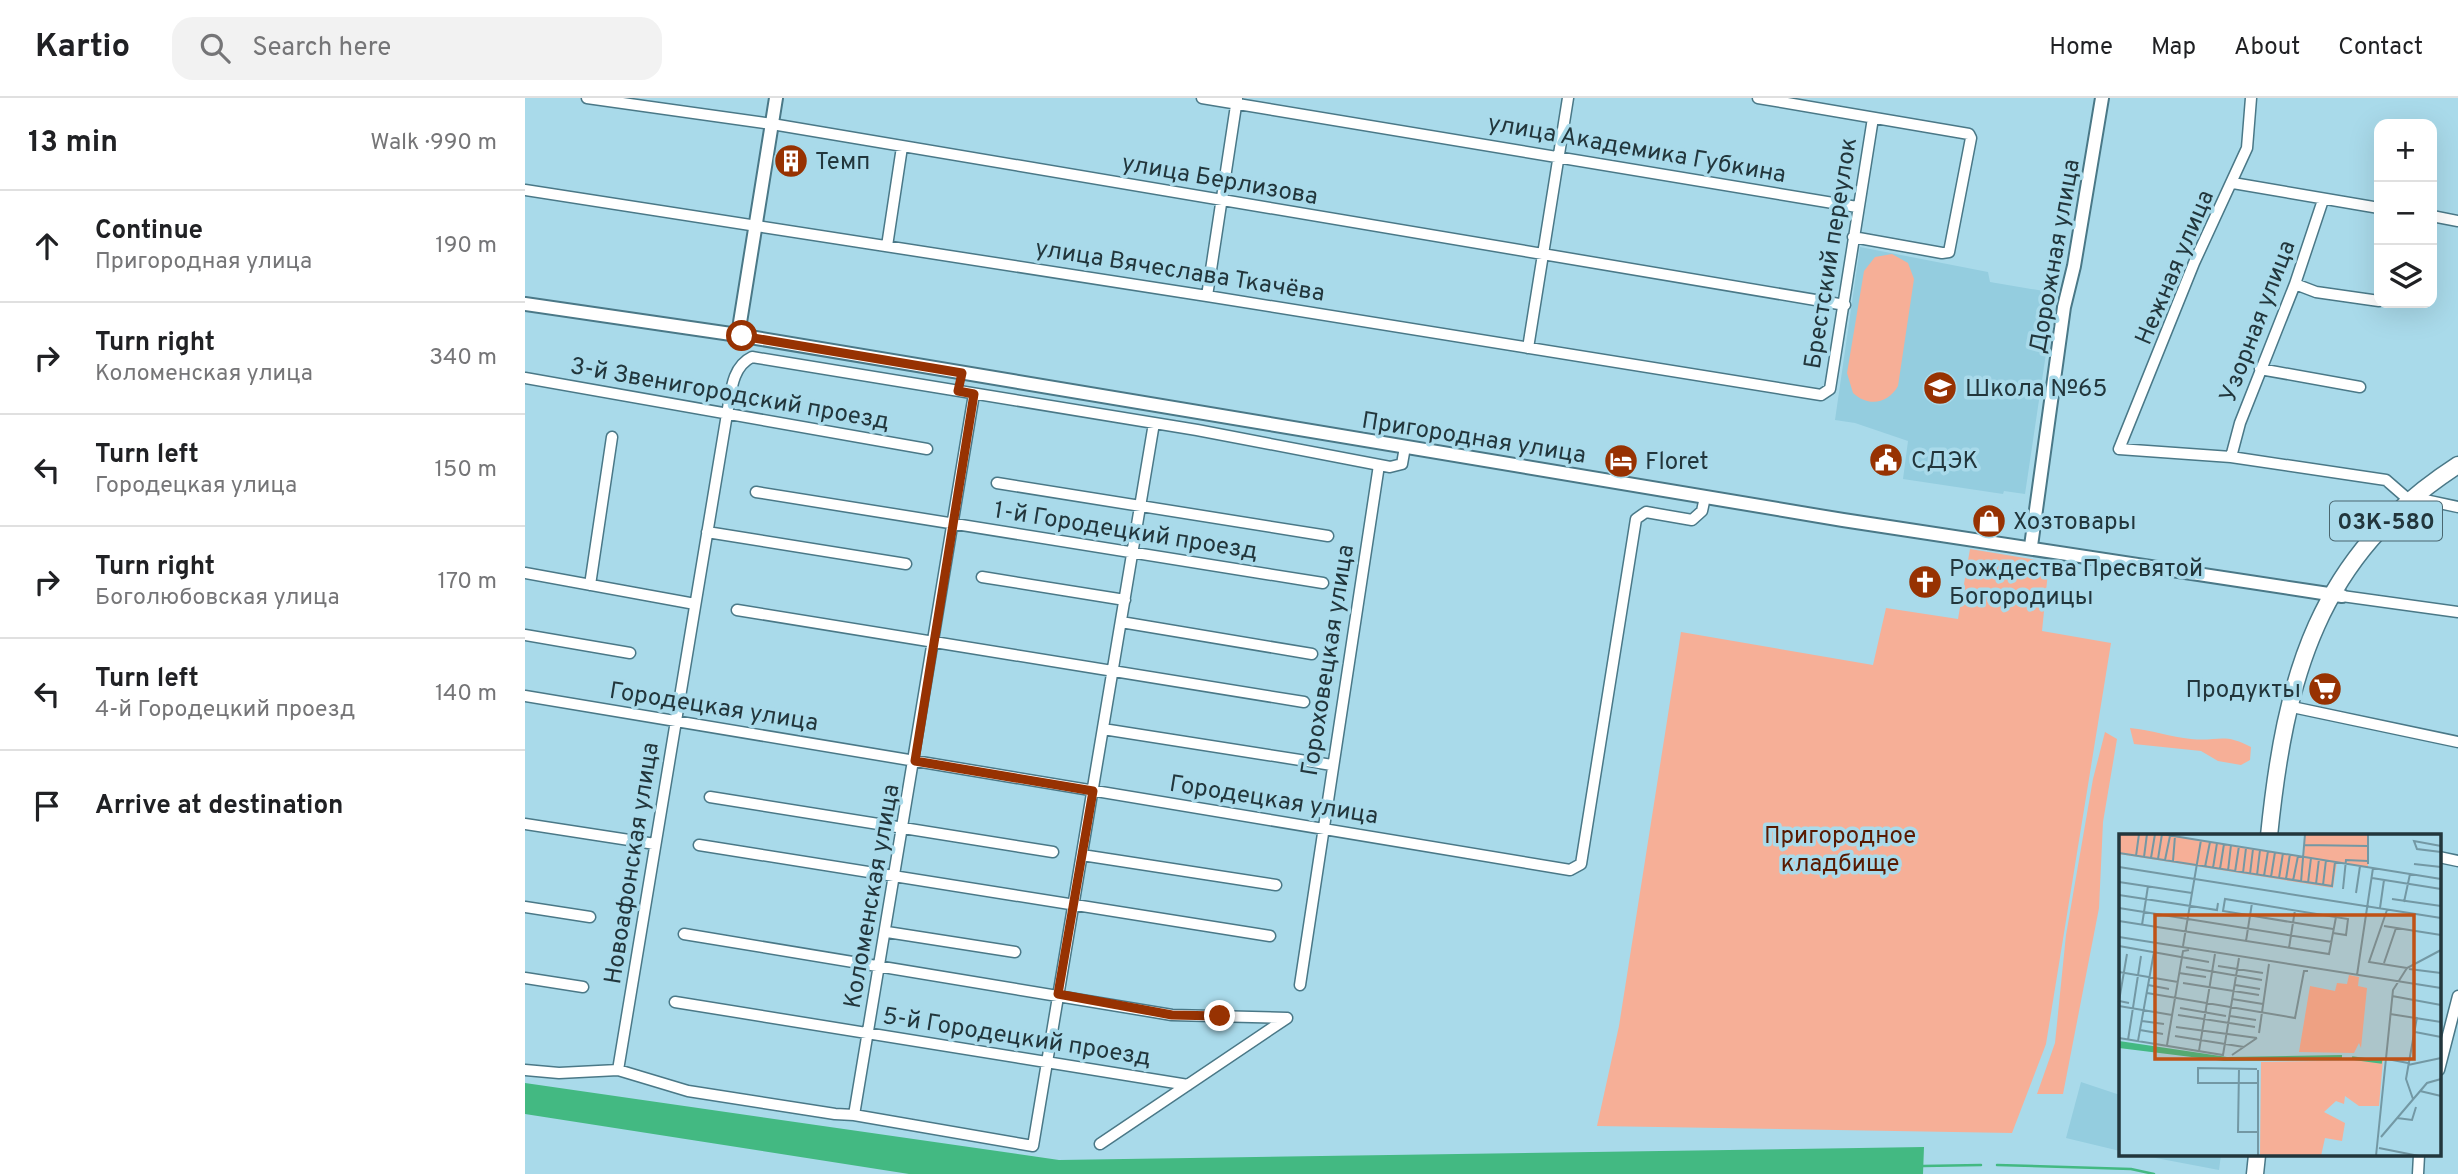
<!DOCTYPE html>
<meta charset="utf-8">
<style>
body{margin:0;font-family:Overpass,sans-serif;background:#f2f2f2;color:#202124}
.controls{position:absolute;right:21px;top:21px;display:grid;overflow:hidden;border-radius:14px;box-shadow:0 7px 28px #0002}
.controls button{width:63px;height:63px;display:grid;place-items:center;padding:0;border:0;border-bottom:2px solid #e0e0e0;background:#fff;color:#202124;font:35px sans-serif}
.stop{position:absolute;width:21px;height:21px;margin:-16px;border:5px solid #973202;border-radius:50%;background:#fff}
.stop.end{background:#973202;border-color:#fff;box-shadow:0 2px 7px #0008}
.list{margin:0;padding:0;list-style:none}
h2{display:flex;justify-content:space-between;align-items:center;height:91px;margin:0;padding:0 28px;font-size:30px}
h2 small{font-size:23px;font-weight:400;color:#757577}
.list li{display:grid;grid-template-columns:46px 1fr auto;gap:21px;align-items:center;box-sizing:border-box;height:112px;padding:0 28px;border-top:2px solid #e0e0e0}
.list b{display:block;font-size:26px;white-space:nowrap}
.list p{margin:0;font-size:23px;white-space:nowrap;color:#757577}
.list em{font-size:23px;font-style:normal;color:#757577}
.icon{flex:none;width:38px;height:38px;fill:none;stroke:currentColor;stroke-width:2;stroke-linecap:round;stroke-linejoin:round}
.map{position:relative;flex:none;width:1933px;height:1076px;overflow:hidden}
header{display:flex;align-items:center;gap:42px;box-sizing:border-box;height:98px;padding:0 35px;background:#fff;border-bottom:2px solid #e0e0e0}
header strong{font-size:33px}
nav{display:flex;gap:38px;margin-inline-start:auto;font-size:24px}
.search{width:490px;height:63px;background:#f2f2f2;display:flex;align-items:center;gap:18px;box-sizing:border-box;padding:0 24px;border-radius:21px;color:#757577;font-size:26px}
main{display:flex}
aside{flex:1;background:#fff}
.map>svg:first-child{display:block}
</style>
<header>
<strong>Kartio</strong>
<div class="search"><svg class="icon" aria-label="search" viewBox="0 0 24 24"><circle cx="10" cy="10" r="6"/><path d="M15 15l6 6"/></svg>Search here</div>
<nav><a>Home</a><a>Map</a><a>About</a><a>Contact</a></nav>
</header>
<main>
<aside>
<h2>13 min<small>Walk · 990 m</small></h2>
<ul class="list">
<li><svg class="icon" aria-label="ahead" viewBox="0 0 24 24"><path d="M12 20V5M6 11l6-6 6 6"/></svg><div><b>Continue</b><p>Пригородная улица</p></div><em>190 m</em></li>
<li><svg class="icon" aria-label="right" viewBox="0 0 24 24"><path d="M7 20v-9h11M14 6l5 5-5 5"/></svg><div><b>Turn right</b><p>Коломенская улица</p></div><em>340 m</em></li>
<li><svg class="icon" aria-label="left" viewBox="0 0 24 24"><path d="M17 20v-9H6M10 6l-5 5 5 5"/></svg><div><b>Turn left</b><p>Городецкая улица</p></div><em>150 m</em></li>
<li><svg class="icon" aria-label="right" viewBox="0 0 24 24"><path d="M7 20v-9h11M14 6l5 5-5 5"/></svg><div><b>Turn right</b><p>Боголюбовская улица</p></div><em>170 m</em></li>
<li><svg class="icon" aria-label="left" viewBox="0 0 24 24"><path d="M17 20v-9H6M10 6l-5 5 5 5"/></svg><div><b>Turn left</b><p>4-й Городецкий проезд</p></div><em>140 m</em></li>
<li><svg class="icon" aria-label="arrive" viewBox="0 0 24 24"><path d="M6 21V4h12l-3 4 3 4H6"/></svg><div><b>Arrive at destination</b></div></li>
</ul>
</aside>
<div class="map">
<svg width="1933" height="1076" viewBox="0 0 1933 1076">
<rect width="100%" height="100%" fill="#a9daea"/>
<path fill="#94cddf" d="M1335,149l128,25 2,10 65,11 -30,201 -21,-3 -1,3 -100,-15 5,-38 -53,-18 -20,-3z
M1556,984l39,13v56l-54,-13z
M1615,1057h81l-2,15z"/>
<path fill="#f6af97" d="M1367,156l16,9 6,16 -16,107c-10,18 -30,21 -45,7l-6,-20 17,-102 11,-14z
M1445,451l79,13 -7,69 69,12 -65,401 -34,89 -415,-7 22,-100 62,-394 192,33 13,-57 72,11z
M1605,630c21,2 41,9 61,11 27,3 32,-7 60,8l-1,13 -9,5 -23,-4 -17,-10 -67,-7z
M1580,634l12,7 -14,83 -4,86 -36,186h-26l18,-51 11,-108 27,-156z"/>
<path fill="#43b982" d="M0,985l534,77 865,-13 -1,27h-1014l-384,-60z"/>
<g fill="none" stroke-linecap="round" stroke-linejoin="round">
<path stroke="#43b982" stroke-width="2.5" d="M1472,1067l134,4 23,5
M1398,1068l58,-1"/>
<g stroke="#4a7887" stroke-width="13">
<path id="minor" d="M62,0l185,26 1073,181
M677,0l655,109
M1233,0l211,36 2,4 -22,114 -7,1 -89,-16
M1726,0l-4,50 -53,115 -75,186 112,8 155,23 23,20
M1708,85l146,25
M0,92l682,106 614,99 9,-6 43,-271
M1907,118l26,5
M362,148l15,-99
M1770,186l21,8 63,9
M682,198l30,-197
M1003,250l40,-250
M1735,271l100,18
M0,280l402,71
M1706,359l9,-34 55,-139 28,-84
M472,385l331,53
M231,394l567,91
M1900,402l33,7
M182,434l199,32
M0,475l170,31
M457,479l143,23
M65,487l22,-148
M1817,498l116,16
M212,512l567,92
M596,524l191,32
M0,537l105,18
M0,598l1045,174 11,-6 55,-345 10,-7 46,8 10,-9 3,-14
M1772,610l161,34
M578,631l229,36
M185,699l343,55
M0,726l130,20
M174,747l571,91
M557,757l194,30
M1914,759l19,4
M0,809l65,10
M362,834l128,20
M159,836l488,81 115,3
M0,880l58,9
M775,887l79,-520
M150,904l513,83
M0,972l34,3 59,-3 70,21 147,23 19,1 179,31 121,-723
M93,972l109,-656c4,-20 4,-47 25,-57l445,73 193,37 12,-3 3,-17
M1914,972l19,-74
M329,1017l120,-721
M575,1046l187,-126
M1893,1076l1,-19"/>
</g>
<g stroke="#4a7887" stroke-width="16">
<path id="tertiary" d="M0,206l213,31 1105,185 499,76
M213,237l38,-237
M1506,448l33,-239 10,-41 28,-168"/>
</g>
<g stroke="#4a7887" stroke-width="19">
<path id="primary" d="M1744,738c16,-158 48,-280 189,-371
M1730,1076l2,-19"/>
</g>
<use href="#minor" stroke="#fff" stroke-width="10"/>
<use href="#tertiary" stroke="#fff" stroke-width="12"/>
<use href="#primary" stroke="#fff" stroke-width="16"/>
</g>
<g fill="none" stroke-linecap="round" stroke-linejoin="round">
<path stroke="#973202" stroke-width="9" d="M217,238l220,37 -4,18 16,3 -59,367 178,30 -35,203 114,21 48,1"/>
</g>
<defs>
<g id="building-disc" transform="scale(1.75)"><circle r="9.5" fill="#973202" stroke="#a9daea"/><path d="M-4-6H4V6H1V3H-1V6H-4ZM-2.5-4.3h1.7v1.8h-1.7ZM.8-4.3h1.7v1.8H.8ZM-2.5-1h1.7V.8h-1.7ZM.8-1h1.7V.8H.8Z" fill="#fff"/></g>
<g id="school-disc" transform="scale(1.75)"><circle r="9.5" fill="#973202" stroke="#a9daea"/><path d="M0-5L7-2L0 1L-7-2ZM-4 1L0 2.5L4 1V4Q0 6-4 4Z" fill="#fff"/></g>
<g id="civic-disc" transform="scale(1.75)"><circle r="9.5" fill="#973202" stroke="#a9daea"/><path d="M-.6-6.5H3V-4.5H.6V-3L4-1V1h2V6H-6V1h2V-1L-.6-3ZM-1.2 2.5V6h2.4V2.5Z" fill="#fff"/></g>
<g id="hotel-disc" transform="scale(1.75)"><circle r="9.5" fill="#973202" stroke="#a9daea"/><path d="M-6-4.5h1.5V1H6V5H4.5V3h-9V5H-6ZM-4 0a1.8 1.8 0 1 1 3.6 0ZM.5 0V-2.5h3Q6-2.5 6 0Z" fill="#fff"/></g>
<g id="shop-disc" transform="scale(1.75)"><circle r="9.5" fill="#973202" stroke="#a9daea"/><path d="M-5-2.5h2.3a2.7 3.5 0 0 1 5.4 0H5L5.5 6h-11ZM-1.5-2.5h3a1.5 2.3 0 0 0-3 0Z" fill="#fff"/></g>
<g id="church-disc" transform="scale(1.75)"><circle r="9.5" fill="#973202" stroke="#a9daea"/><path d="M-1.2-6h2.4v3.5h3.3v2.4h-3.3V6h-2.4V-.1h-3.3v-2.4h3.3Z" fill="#fff"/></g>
<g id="supermarket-disc" transform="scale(1.75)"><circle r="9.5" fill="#973202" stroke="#a9daea"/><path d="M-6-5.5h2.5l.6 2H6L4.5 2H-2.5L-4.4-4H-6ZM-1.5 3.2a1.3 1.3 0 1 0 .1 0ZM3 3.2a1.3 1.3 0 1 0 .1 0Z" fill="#fff"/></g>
</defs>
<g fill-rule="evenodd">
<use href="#building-disc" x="266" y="63"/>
<use href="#school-disc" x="1415" y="290"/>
<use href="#civic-disc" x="1361" y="362"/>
<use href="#hotel-disc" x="1096" y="363"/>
<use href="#shop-disc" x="1464" y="423"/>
<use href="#church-disc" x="1400" y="484"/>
<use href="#supermarket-disc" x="1800" y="591"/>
</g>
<g text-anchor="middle" stroke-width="7" stroke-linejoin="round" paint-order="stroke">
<rect fill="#a9daea" stroke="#4a6770" stroke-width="2" x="1805" y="403.5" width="112" height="39" rx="5"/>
<g font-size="23" font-weight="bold" fill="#22363c">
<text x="1861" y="431">03К-580</text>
</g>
<g font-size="24" fill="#22363c" stroke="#a9daea">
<text transform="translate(1112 50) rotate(10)" y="8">улица Академика Губкина</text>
<text transform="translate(695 81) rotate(10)" y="8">улица Берлизова</text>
<text transform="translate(1305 155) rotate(-81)" y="8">Брестский переулок</text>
<text transform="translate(1529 158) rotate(-80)" y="8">Дорожная улица</text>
<text transform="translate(1649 169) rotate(-67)" y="8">Нежная улица</text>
<text transform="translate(655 172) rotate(9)" y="8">улица Вячеслава Ткачёва</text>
<text transform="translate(1732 223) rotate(-69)" y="8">Узорная улица</text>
<text transform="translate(205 295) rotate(10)" y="8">3-й Звенигородский проезд</text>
<text transform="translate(949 339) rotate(9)" y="8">Пригородная улица</text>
<text transform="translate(601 432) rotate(9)" y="8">1-й Городецкий проезд</text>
<text transform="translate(802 562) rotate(-81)" y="8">Гороховецкая улица</text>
<text transform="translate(189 608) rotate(9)" y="8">Городецкая улица</text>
<text transform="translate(749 701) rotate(9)" y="8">Городецкая улица</text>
<text transform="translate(106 765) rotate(-81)" y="8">Новоафонская улица</text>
<text transform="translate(346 798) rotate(-80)" y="8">Коломенская улица</text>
<text transform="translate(492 938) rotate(9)" y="8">5-й Городецкий проезд</text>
</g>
<g font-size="24" fill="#22363c" stroke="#a9daea" text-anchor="start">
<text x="290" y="71">Темп</text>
<text x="1440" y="298">Школа №65</text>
<text x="1386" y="370">СДЭК</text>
<text x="1120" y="371">Floret</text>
<text x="1488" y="431">Хозтовары</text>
<text x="1424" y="478">Рождества Пресвятой<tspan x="1424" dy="28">Богородицы</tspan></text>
<text x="1776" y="599" text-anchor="end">Продукты</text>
</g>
<g font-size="24" fill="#591a01" stroke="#a9daea">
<text x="1315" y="745">Пригородное<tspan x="1315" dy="28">кладбище</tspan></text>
</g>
</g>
<g transform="translate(1594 736)">
<rect width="322" height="322" fill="#a9daea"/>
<path d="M0,0h42l143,23 1,-23h63v33l-31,-5 -4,26 -214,-34zM230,141l10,2 -1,9 9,2 -6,60 -2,-5 -5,10 -55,-1 11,-66 25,5 2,-8 10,1zM264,226l-4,46h-20l-14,-10 -1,8 -8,-3 -12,11 21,11 -3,18 -17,-3 -4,18h-61l1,-94z" fill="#f6af97"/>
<path d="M0,207l108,16 115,-2v5l-118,1 -105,-13z" fill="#43b982"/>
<path fill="none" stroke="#43b982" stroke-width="3.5" d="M233,224l30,4"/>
<path fill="none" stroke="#7398a4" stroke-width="2" d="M42,0l280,45M185,11l64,1M322,12l-27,-5 3,8 24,3M0,19l213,33 3,-24M17,22l3,-22M25,23l3,-23M32,24l4,-24M39,25l4,-25M46,26l5,-24M54,27l2,-25M249,30v-30M295,30l27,3M0,33l322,51M86,33l5,-25M94,34l4,-25M101,35l4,-25M109,37l3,-26M116,38l4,-26M124,39l3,-25M131,40l3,-25M138,41l3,-25M145,42l4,-25M152,43l4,-25M160,44l4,-25M253,44l69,11M167,45l4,-25M174,47l5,-25M0,48l73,11M182,48l4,-48M189,49l3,-25M197,50l3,-25M204,51l3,-25M224,55l3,-29 22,1M237,59l4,-27M0,61l98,15 1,-7M273,65l49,7M285,68l6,-28M0,74l213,34M261,74l4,-28M268,76l-18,52 38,6M0,87l210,33 7,-37M23,91l6,-39M265,92l57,9M214,99l13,2 2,-16 -123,-20 -2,12 110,18M0,103l322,51M127,107l6,-38M0,112l90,16M64,112l18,-106M170,114l6,-38M8,120l-8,47 10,2M265,129l12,-35M99,132l45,7M67,133l76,13M290,135l32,4M0,138l59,10M60,139l27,4M238,141l16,-107M64,149l76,12M29,151l21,4M116,151l25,4M28,159l148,25 9,-47h4M273,162l49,9M113,165l31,5M0,172l53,9M61,174l46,8M271,180l51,8M59,181l77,12M111,182l26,4M23,187l22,3M57,193l81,11M21,196l23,4M296,198l26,5M140,199l10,-69M56,202l69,11M0,204l104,17 16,-97M9,206l13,-84M19,207l16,-89M48,211l16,-94 6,-1M80,217l16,-97M113,221l25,-17M268,225l21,4M289,231l33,-7M120,235l-1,63h20M138,235l-59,-1v15h60M139,236v86M301,257l21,5M294,265l-7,-20 11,-62M278,284l15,2 4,-13M262,303l46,-54 14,-4M260,314l40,8M257,322l17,-166 14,-22 34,-18"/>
<path fill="#c05216" fill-opacity="0.15" stroke="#c05216" stroke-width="3.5" d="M36,81h259v144h-259z"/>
<rect width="322" height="322" fill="none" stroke="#22363c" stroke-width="3.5"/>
</g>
</svg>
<div class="controls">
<button>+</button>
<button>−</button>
<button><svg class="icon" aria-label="layers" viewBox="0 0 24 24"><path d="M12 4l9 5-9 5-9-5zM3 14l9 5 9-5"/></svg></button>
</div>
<div class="stop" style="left:217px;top:238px"></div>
<div class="stop end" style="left:695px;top:918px"></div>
</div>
</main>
